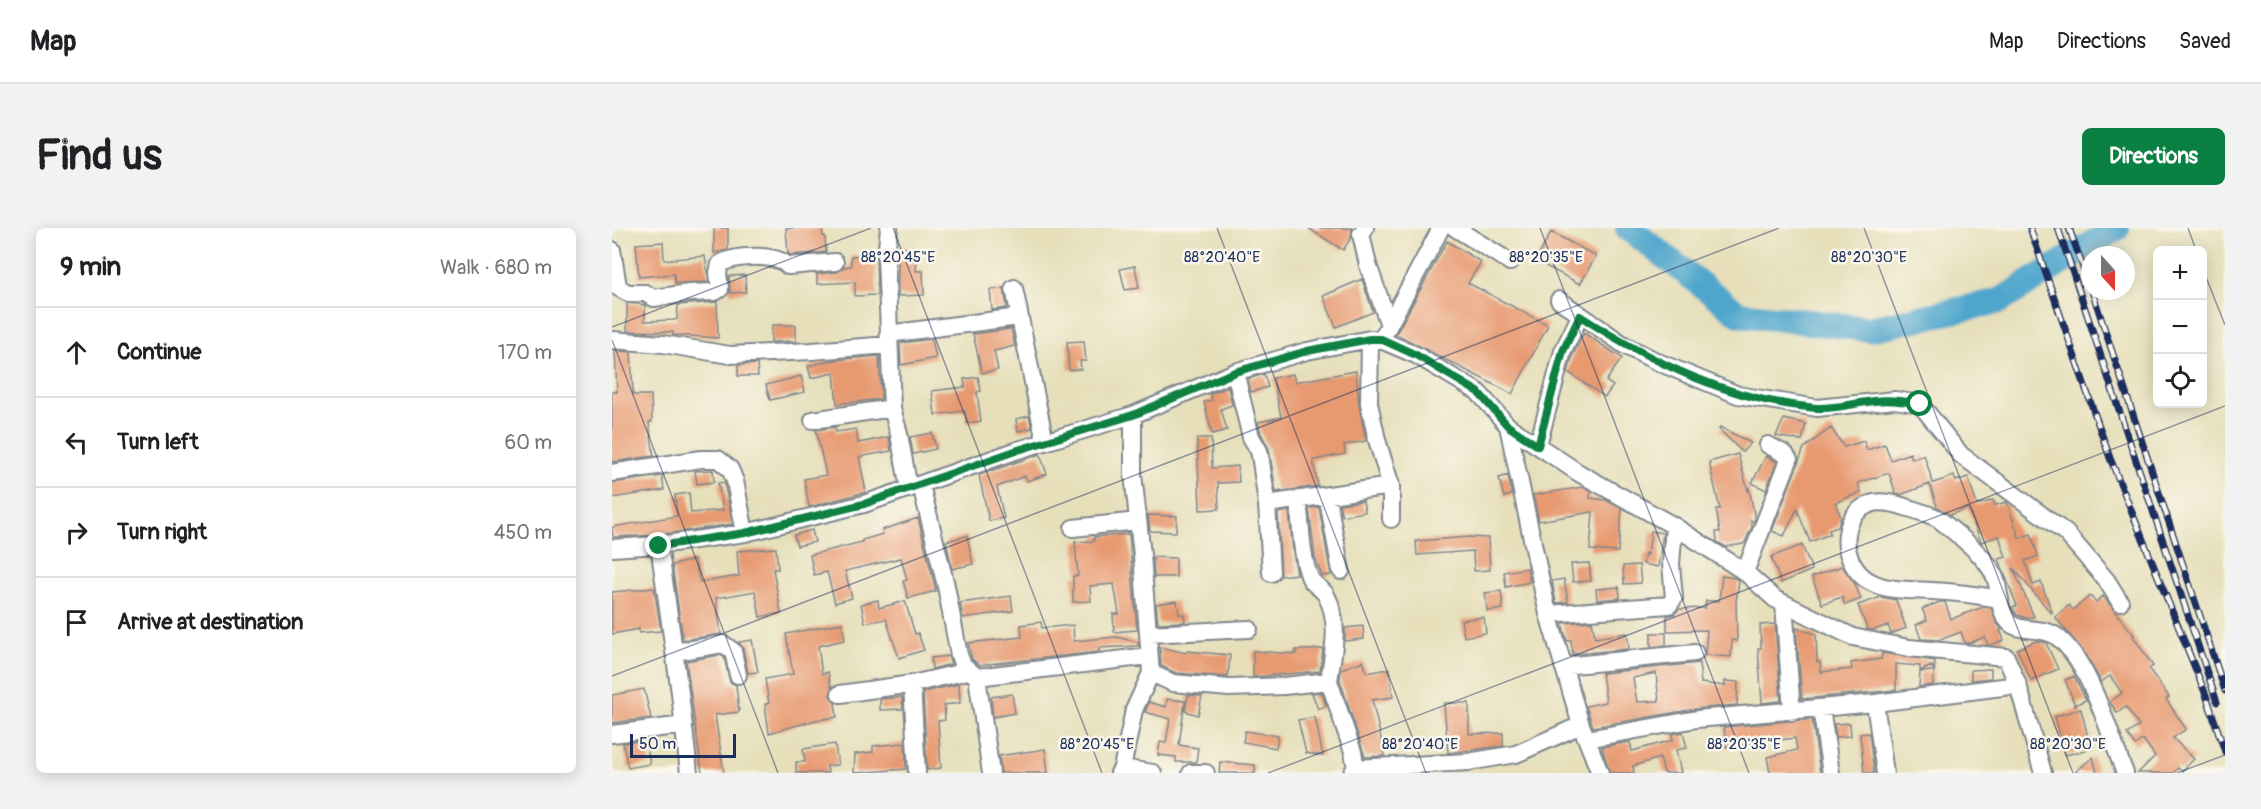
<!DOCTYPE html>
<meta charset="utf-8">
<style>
body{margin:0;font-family:Pangolin,sans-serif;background:#f2f2f2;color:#202124}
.controls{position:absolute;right:18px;top:18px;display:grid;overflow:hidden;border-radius:9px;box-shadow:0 3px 15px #0003}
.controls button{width:54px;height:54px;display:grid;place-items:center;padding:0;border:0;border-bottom:2px solid #e0e0e0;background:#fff;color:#202124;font:30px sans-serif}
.compass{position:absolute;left:1469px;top:18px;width:54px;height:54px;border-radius:50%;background:#fff;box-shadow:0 3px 15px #0003;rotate:159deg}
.scale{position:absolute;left:18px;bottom:15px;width:106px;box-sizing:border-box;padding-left:6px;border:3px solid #1b2f5e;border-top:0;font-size:16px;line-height:21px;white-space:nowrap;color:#1b2f5e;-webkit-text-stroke:4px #fbf7ec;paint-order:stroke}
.stop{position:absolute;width:18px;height:18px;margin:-14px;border:4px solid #0b8043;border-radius:50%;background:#fff}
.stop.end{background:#0b8043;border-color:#fff;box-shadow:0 2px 6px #0008}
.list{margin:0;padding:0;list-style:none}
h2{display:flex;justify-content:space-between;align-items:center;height:78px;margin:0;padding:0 24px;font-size:26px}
h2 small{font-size:20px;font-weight:400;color:#757577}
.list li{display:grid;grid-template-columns:39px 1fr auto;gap:18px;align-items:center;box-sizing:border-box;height:90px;padding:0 24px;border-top:2px solid #e0e0e0}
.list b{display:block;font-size:22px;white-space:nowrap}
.list em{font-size:20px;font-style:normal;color:#757577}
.icon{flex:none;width:33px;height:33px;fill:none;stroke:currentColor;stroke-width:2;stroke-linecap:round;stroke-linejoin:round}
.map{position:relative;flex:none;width:1613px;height:545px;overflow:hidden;border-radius:9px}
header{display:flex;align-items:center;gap:36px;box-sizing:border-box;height:84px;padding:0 30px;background:#fff;border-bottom:2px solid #e0e0e0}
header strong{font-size:28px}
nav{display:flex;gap:33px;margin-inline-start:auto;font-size:21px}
.intro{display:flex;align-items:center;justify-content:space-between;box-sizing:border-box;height:144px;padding:0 36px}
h1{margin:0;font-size:42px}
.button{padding:15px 27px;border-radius:9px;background:#0b8043;color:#fff;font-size:21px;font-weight:700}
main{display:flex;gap:36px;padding:0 36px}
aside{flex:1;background:#fff;border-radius:9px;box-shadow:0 3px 15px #0003}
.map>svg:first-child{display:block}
</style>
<header>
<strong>Map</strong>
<nav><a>Map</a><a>Directions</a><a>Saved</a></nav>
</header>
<div class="intro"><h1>Find us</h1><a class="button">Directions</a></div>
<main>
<aside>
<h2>9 min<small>Walk · 680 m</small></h2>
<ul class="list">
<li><svg class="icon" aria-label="ahead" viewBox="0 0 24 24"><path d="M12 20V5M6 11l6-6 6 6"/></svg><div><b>Continue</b></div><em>170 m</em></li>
<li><svg class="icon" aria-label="left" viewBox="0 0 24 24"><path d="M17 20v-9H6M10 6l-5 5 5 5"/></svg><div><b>Turn left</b></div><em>60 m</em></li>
<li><svg class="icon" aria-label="right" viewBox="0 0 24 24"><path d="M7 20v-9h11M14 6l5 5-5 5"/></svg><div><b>Turn right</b></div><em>450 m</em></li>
<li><svg class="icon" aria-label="arrive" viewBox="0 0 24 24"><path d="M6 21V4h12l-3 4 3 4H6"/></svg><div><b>Arrive at destination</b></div></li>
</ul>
</aside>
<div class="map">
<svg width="1613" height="545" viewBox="0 0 1613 545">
<rect width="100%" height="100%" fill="#fbf7ec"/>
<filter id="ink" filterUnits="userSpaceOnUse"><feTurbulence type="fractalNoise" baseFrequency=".0167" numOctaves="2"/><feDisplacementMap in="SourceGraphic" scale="12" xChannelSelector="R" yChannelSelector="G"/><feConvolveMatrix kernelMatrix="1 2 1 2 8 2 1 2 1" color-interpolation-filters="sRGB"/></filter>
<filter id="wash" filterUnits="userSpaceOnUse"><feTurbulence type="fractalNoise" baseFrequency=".008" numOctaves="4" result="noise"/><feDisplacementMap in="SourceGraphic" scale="24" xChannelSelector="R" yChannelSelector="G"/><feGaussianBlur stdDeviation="1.35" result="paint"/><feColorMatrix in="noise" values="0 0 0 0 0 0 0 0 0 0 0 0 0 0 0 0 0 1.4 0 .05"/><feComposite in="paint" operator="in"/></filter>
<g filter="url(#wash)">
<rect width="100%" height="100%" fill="#e6dfba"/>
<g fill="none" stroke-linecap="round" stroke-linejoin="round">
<path stroke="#50a6cc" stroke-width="26" d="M1016,0l111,86 130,15 131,-28 117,-73"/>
</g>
<g id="blocks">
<path fill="#e79970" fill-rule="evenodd" d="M102,0h14v22l-14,3z
M174,0h36l1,8h2l1,16 -35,3 -3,-2z
M696,0h44l-1,10 -8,12z
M939,4l45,24 -16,28 -44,-23z
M835,13l34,21 -13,21 80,42 -36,69 -116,-60z
M51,14l1,18 41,-4 4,26 -34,1 -1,-9 -35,3 -3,-33z
M286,19l20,3 -2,21h7l1,24 -26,1z
M264,27l1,40 -22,1v-14l-38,2v-10l19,-2 8,-5 7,-1v-10z
M523,38l4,22 -14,2 -5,-21z
M133,47l1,17 -16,1 -1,-17z
M750,51l11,33 -37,15 -13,-31z
M392,60l3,20 -15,2 -2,-20z
M105,74l1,36 -43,-3h-2v-3l-46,-1v-28l18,2v16l29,-1 3,-1 1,-14z
M160,97h24v16l-25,1z
M399,101l4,17 -21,5 4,19 -16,3 -9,-39z
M972,105l38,25 -16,23 7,5 -8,11 -37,-25 5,-17z
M320,111l4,19 -35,7 -1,-22z
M472,113l2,20h-6l1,8 -12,1 -2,-28z
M3,123l16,1 2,43h18l1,27h-3l5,34 -42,6v-70h5z
M267,128l2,43 -44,5 -3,-31 -23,5 -3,-12 25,-6z
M145,136l1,12h-20v-11z
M744,143l3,34 7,36 -22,4 1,9 -32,6 5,26 -42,6 -7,-43 -8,-16 -3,-11 23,-5 -8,-39 20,-4 2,8z
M652,146l4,13 -17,5 -3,-13z
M189,148l4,16 -35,8 -4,-15z
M366,149l3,14 -4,1 4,29 -14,2 -2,-12 -30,4 -3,-24 33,-4 -1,-8z
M616,159l4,18 -11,4 6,21 -15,4 -8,-32 8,-2 -2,-6z
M417,188l3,12 -14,3 -2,-12z
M1172,191l22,5 -4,17 -26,-5z
M223,199l1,5 20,-3 2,14 31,-6 2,14 -32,6 7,35 -57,15 -5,-28 22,-4 -10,-45z
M1108,199l31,16 -9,9 -23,-23z
M1219,200l13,19 20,-6 3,9 18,-6 6,16 19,-7 2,6 12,-4 9,28 21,-7 2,5 12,-4 9,28 16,-5 2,5 12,-3 12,36 12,-4 7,22 -13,5 8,24 8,-3 11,30 -1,1 -38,-45 21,49 -8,1 -9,-3 -5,-8 5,-1 -18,-47 7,-2 -7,-21 -18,6 -13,-34 -18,7 -13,-8 -7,-23 -30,11 -4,-1 -7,-21 -31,10 3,9 -26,11 6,14 -3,10 -9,3 1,4 -20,8 -13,-33 -13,27 -12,-5 32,-83z
M320,205l4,16 -23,5 -3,-17z
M585,210h14l1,30 26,-2 1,16 -21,1 1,26 -19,1z
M428,226l7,20 -20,7 -2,-5 -28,11 7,31 -15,3 -10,-46z
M1126,226l10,37 1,-3 6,30 -1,4 -3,-2 1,7 -7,15 -2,2 -17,3 -9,-5 -1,-10h4l-4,-23h4l-11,-47z
M1154,228l11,6 -11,28 -14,-7z
M101,242l1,12 -17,2 -2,-13z
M896,247l4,20 -8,2 -5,-19z
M50,248l2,14 -52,8v-15z
M112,254l9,42 -75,11 -45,2 -1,-10 65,-11 -2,-21 14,-2 2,20 32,-3 -5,-27z
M971,259l8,4 -1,7 16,2 16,9 -4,43 -28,-2 3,-38 -54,9 -6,-26z
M751,273l2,11 -23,4 -3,-12z
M707,279l12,68 -9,1 -7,-18 -6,-50z
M677,283l4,41 4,22 -16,2 -3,-63z
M536,287l29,1 -1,16 -26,-1z
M306,290l18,73 -28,7 -5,-17 4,-1 -6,-22 -56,13 7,27 -17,5 -8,-31 -13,3 -4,-20 52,-13v-2l21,-6 -1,-4z
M200,302l3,12 -18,4 -3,-11z
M1039,303l12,2 -5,34 -15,-3 2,-11 3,1z
M517,306l8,96 -23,2 -1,-18h6l-5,-30 -24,2 1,15 -18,1v-26h5l-3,-34 19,-1v-4z
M355,308l6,28 -21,5 -6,-28z
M858,309l18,1 2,32 -16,1 -1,-20 -56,4 -1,-14z
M1190,317l10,25 -31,13 -10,-26z
M164,320l2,21h-5l8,44 -21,4 -5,-26 -39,7 5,36 -38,6 -11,-75 22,-5 6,22 39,-6 -2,-25z
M541,329l23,1v19h-22z
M977,335l2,18 -18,1 -2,-18z
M1027,337l2,18 -17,1 -1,-18z
M1230,338l13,18 6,15 -16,6 -3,-8 -20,7 -10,-27z
M915,340l3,14 -24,5 -2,-15z
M1110,348l13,2 4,3 -3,21 1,39 -5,-1 -1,17 -26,-2 2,-25 -40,1v-15l7,-2 5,-5 26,-1 1,-7h13z
M952,351l4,23 -12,1 -4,-22z
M1007,359l1,11 -23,2 -1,-11z
M42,360l7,43 -22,2v-4l-27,5v-42z
M889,363l2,18 -16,2 -2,-18z
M399,368l2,15 -50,7 -3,-15z
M1478,368l6,6 7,-6 31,39 -1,1 20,30 -4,3 20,28 -3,2 20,30 -13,9 21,21 -12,12 -4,-3 -5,5h-35l17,-17 -12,-17 -8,6 -8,-11 12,-8 -13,-19 -9,6 -7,-11 12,-9 -12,-17 -9,6 -14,-26 -32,-39 14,-12 4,5z
M1269,369l15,3 10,28 -15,6 -3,-9 -14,5 -7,-1 -9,-24z
M266,372l1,8 26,-7 10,33 3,-1 6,17 -25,8 -13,-39 -21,4 -4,-19z
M565,373l2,13h5l1,8 -27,1 -2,-19z
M1328,374h5l6,17 32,-12 8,1 5,14 6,7 -2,1 4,10 -14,5h-2l-3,-8 -16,6h-4l-4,-11 -21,8 -19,-1 -5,-14 11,-5 -5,-11z
M872,389l2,16 -22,4 -3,-17z
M980,393l3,17 32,-5 2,16 -56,5 -2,-14 -4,1 -5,-18z
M429,394l1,6 31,-3 1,16 42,-4 22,5v4l-39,2v4l-120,13 -7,-6 -4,-16 54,-6 -1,-12z
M230,395l3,17 -27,6 4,28 6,-2 3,15 2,-1 -3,9 5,8 2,14 -21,3 -47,13 -4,-29 4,-1 -4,-24 28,-5 -7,-40z
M1163,396l6,77 -19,2 -4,-55h3l-1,-23z
M751,398l1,13 -19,2v-13z
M1184,400l20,6 1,28h3l1,10 31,-3 -1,-6 30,-4 1,-6 53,8 -2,24 -14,2 1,-15 14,-1 -2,-5 -12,5v-5l-24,-2v26l-94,9z
M1039,405h15v12l-15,2z
M140,412l6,32 -10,1 -5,-24 -4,-7z
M1424,413l10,2 12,26 -27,12 -14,-32z
M548,419l26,6 1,-2 43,4 -2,22 -52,-4 -15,-7z
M703,421h8l-3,22 -67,6v-26l43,3v-4h18z
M108,427l4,2 6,25 6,3 3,27 -24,3 9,58h-22l-16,-112z
M336,428l3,8 -19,5 -1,-11z
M751,433l4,12 22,-4 4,28 -21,3 13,56 -20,1 -25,-77 1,-11z
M1087,435l2,20 24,3v-5l13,1 -1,23 -42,4 -102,18 -7,-21 20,-4 -4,-29zM1044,445l3,28 -22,1 -4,-24z
M1379,441v9l-20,2v-10z
M1462,448l12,24 -11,5 -10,-25z
M347,456l1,19 -16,2 1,15 -7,1 3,47 -14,2 -4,-78z
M32,461l7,29 -39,5v-28z
M710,464l4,14 -8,3 -6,-16z
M400,466l3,19 -22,4 -2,-20z
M576,467l14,1 -4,19 -13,-4z
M290,469l1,12 -23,1v-11z
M555,471l18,2 -6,44 19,3 -2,14h-20v-5l-18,-2 2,-13 6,1 4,-24 -25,-7 4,-10 17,5z
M832,475h25v31l34,-1v13l-55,7z
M1469,481l10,40 -26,6 -10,-39z
M703,489l8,39 -17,-3 -8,-33z
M1200,491l8,54h-50l-3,-16 30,-7 -2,-12 -69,9 -2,-20z
M1238,495l1,13 -15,1 -2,-13z
M633,503l33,5 -2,12 -33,-6z
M1071,504l4,16 -11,2 5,23h-17l-4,-15 -27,8 1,7h-24l-8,-26 28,-5 2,9 41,-11 -1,-6z
M1257,505l5,40h-10l-4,-39z
M34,512l4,24 -22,4 -5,-25z
M293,515l1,26 -52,4 1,-19 18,-2v-6z
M223,516l3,21 -11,1 1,7h-32v-11h9l-2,-13z
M433,521l3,24h-47l-2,-17z
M1481,529l4,16h-23z
M608,534l35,3v8h-36z"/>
</g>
</g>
<g filter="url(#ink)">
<use href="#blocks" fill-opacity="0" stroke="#80878c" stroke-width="1.5"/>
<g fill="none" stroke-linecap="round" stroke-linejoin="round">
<g stroke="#80878c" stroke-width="20">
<path id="minor" d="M277,0l-3,29 6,151 7,26 10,55
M753,0l-4,6 7,31 21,60
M843,0l55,34
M0,22l6,36
M0,56l16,9h17l9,5 36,-5 25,-1 5,-3 -2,-16 2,-9c14,-9 56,-11 68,2l47,-4
M402,60l31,154
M947,72l65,45 34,17 80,33 79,13 78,-8 25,4 41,51 105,78 41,48 13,21
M276,106l131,-17
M758,111l-1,64 8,37 14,46v33
M0,112l51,4 67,11 82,-4 76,-6
M769,112l60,-112
M623,144l16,65 8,14 2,10 6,43 4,69
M521,187v59l9,81 9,118 22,10 56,5 55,-2 45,-5 24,71 3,16 -4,5
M201,192l79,-12
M896,198l71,47 95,53 71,46 30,27 78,38 56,11 97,9 12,28 25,88
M926,217l25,-94 17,-35
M0,245l89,-14h17l12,10 5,12 10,52
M309,257l25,101 13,69 4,10 14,12 172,-21
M715,267l14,76
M686,272c3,23 3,57 12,78 3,7 12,10 16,17 15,27 7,57 3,86
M655,276l124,-18
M461,300l65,-7
M47,317l21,148 9,80
M0,320l47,-3 86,-12 119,-29 154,-54 115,-35 102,-43 72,-21 63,-12 11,1 35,15 62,37 30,34 40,188 33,111 19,48
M1133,344l44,-112 -4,-6 -17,-9
M1388,371c-23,-4 -45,-7 -68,-8 -18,-1 -43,0 -59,-8 -10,-4 -17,-12 -22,-22 -9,-20 -5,-48 19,-57 15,-5 31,2 45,6 8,3 18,5 25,10 17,14 45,35 54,55 7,14 3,35 15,47 9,11 33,4 47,14 34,25 53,98 69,137
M1172,376l8,108
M936,386l121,-9 5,-7 -3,-34 3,-38
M536,406l101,-5
M63,424l48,-8 10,7 5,24
M951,438l132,-13
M365,449l14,96
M300,456l5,89
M228,466l72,-10 56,-13
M1263,475l143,-18
M1209,480l10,65
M0,506l72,-9
M975,511l110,-20 178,-16 10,70
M510,540l31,5
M744,540l112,-6 48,-8 65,-29
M507,545l3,-5 12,-58 17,-37
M579,545h15"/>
</g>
<use href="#minor" stroke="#fff" stroke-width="16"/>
<g stroke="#1b2f5e" stroke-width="7">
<path id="rail" d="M1418,0l80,230 96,237 19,57
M1446,0l159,474
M1457,0l21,59
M1480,63l133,400"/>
</g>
<use href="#rail" stroke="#fbf7ec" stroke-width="4.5" stroke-dasharray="14" stroke-linecap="butt"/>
</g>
</g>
<g fill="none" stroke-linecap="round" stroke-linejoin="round" filter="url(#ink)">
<path stroke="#0b8043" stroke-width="8" d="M47,318l86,-13 119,-29 154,-54 115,-35 102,-43 72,-21 63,-12h11l35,16 62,37 30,34 30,20 25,-95 17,-35c71,46 150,85 236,92 19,1 39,-5 58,-7 16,-2 30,0 46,3"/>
</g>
<path fill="none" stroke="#1b2f5e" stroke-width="1.5" stroke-opacity="0.45" d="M281,0l209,545M605,0l209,545M928,0l209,545M1252,0l209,545M1576,0l8,22M1590,39l23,58M0,99l259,-99M0,112l166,433M0,448l1167,-448M656,545l957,-367M1565,545l48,-18"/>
<g font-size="15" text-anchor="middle" fill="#1b2f5e" stroke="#fbf7ec" stroke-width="5" stroke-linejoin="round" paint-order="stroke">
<text x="286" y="34">88°20'45"E</text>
<text x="610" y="34">88°20'40"E</text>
<text x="1257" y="34">88°20'30"E</text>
<text x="934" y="34">88°20'35"E</text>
<text x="485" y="521">88°20'45"E</text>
<text x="808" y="521">88°20'40"E</text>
<text x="1132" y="521">88°20'35"E</text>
<text x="1456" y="521">88°20'30"E</text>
</g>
</svg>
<div class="controls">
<button>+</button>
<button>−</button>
<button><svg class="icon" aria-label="locate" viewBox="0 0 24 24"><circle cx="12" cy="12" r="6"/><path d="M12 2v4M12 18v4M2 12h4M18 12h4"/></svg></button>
</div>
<svg class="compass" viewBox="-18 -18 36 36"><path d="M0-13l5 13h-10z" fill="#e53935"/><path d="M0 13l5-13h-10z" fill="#757577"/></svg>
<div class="scale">50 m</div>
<div class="stop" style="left:1308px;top:176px"></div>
<div class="stop end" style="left:47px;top:318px"></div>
</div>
</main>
